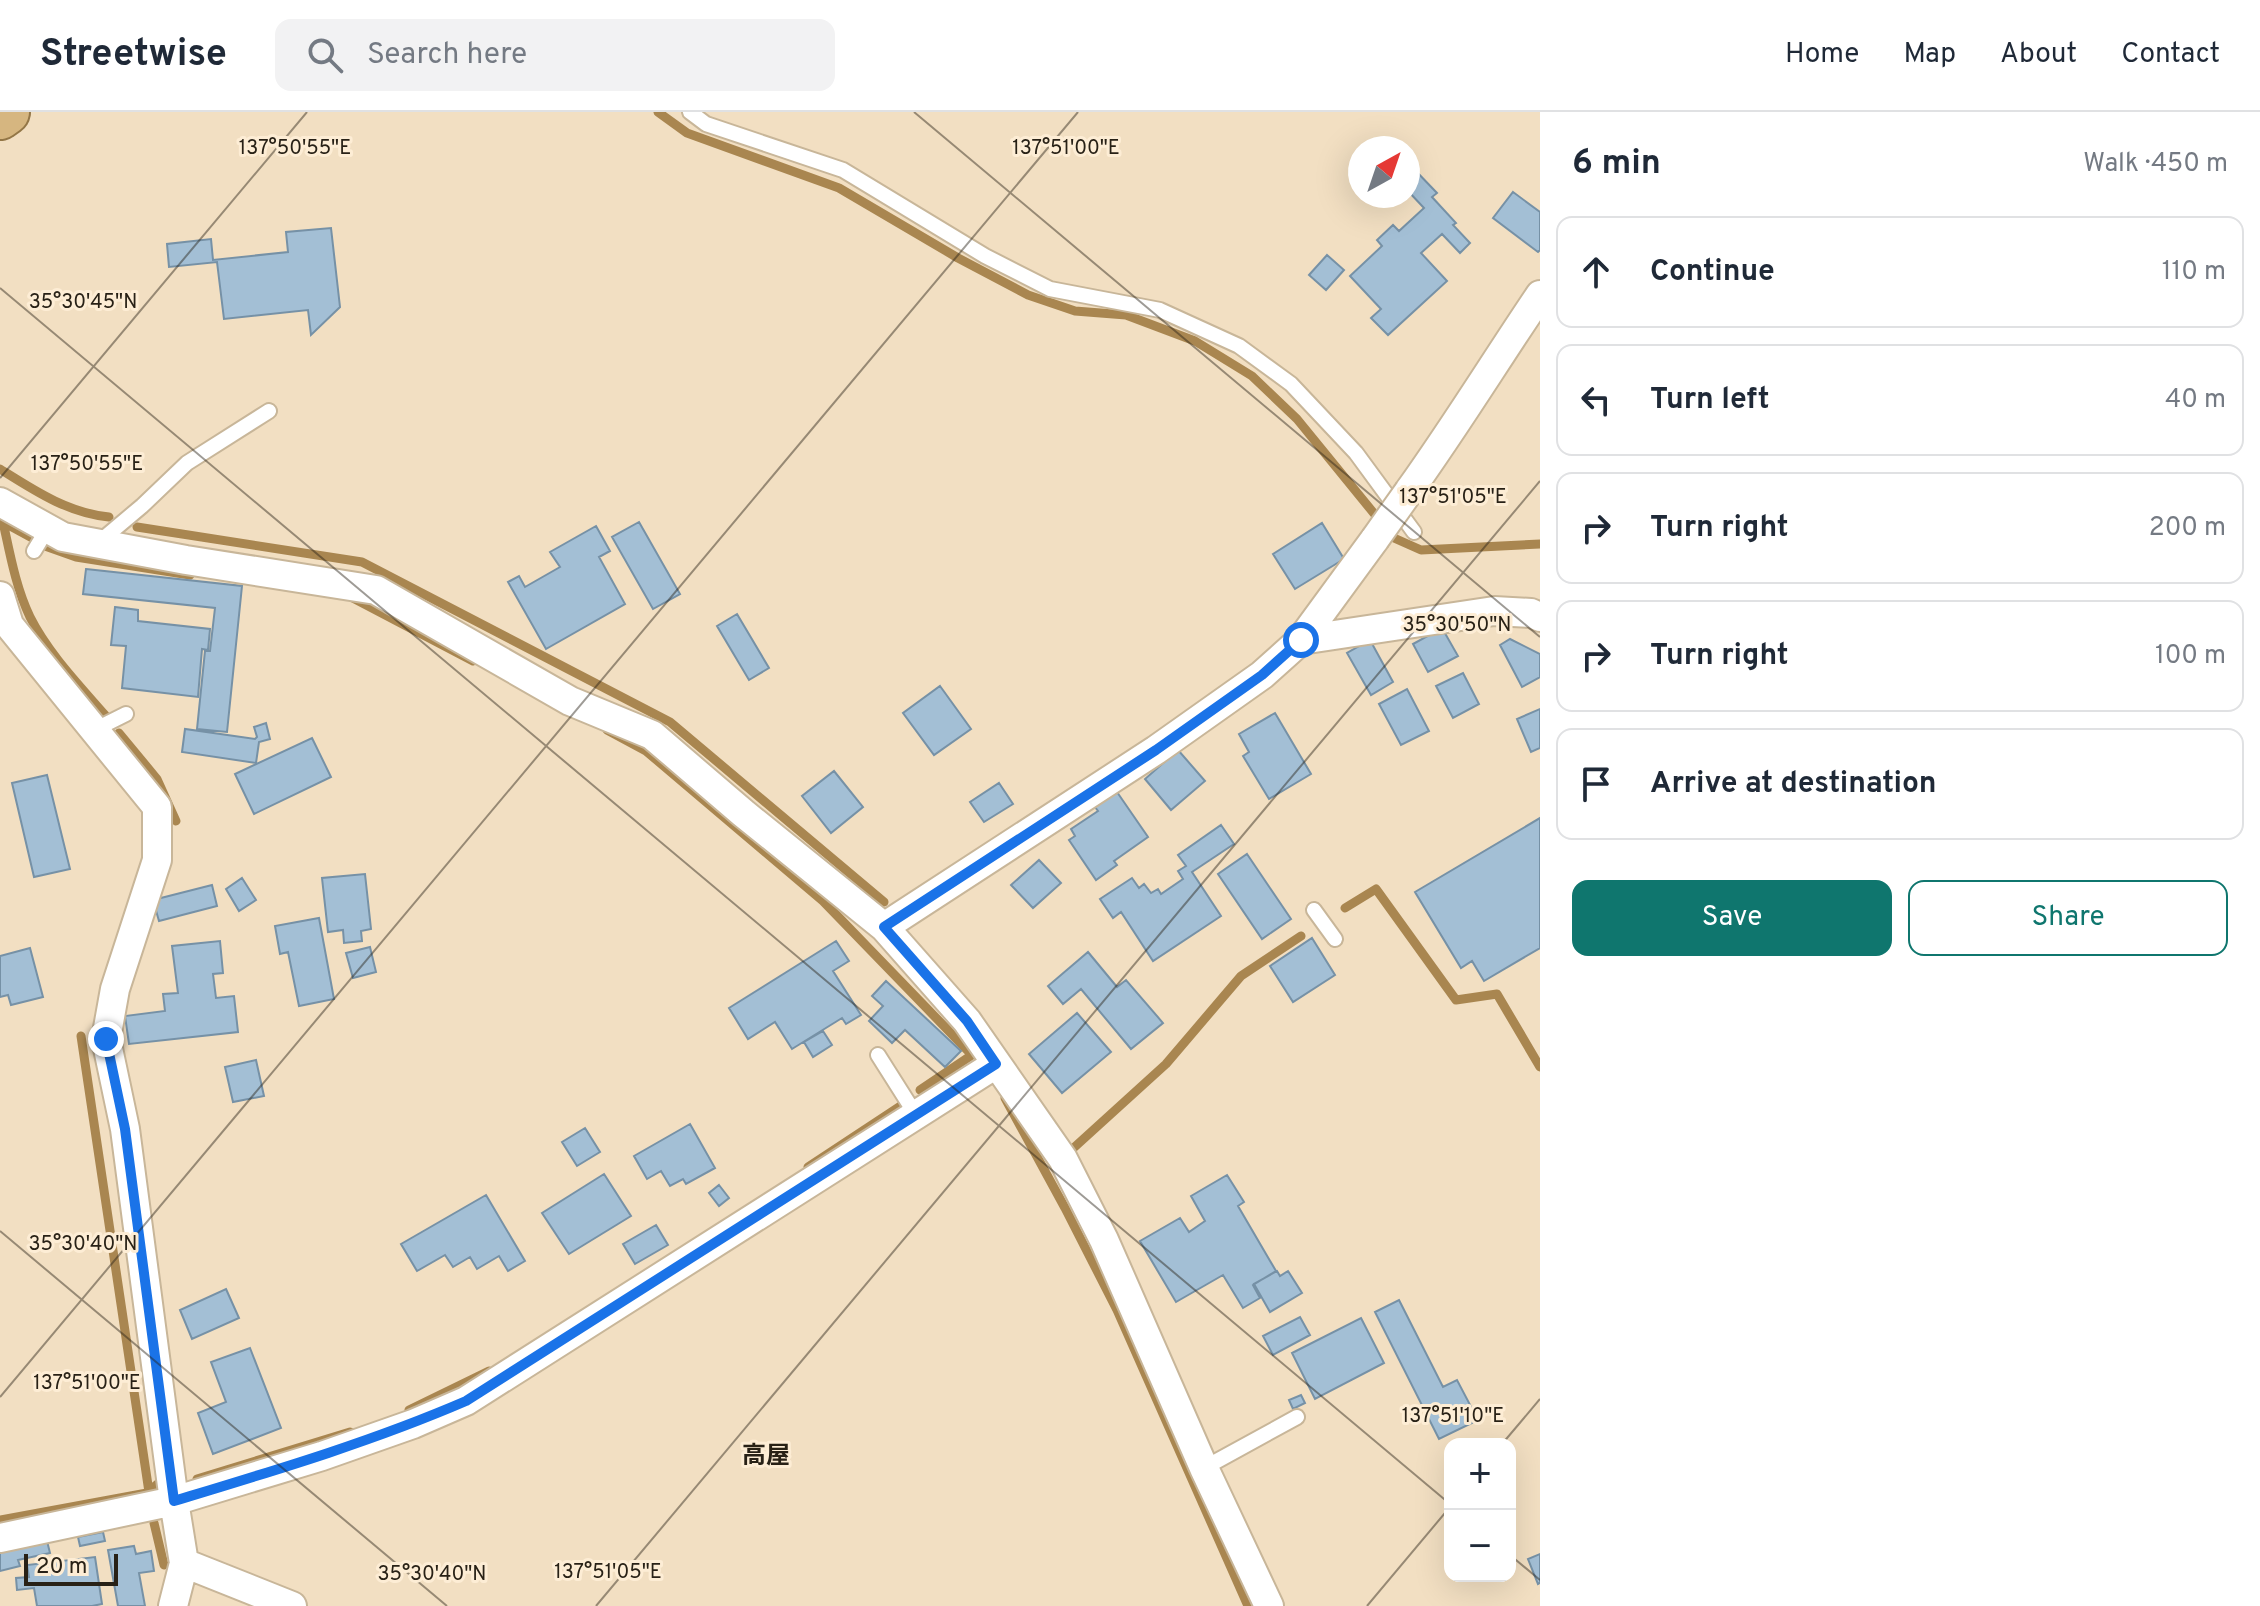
<!DOCTYPE html>
<meta charset="utf-8">
<style>
body{margin:0;font-family:Overpass,"Noto Sans JP",sans-serif;background:#f2f2f3;color:#1f2937}
.controls{position:absolute;right:24px;bottom:24px;display:grid;overflow:hidden;border-radius:16px;box-shadow:0 8px 32px #0002}
.controls button{width:72px;height:72px;display:grid;place-items:center;padding:0;border:0;border-bottom:2px solid #e0e1e3;background:#fff;color:#1f2937;font:40px sans-serif}
.compass{position:absolute;left:1348px;top:24px;width:72px;height:72px;border-radius:50%;background:#fff;box-shadow:0 8px 32px #0002;rotate:40deg}
.scale{position:absolute;left:24px;bottom:20px;width:94px;box-sizing:border-box;padding-left:8px;border:4px solid #282116;border-top:0;font-size:22px;line-height:28px;white-space:nowrap;color:#282116;-webkit-text-stroke:6px #fdedd5;paint-order:stroke}
.stop{position:absolute;width:24px;height:24px;margin:-18px;border:6px solid #1a73e8;border-radius:50%;background:#fff}
.stop.end{background:#1a73e8;border-color:#fff;box-shadow:0 2px 8px #0008}
.list{margin:0;padding:0;list-style:none}
h2{display:flex;justify-content:space-between;align-items:center;height:104px;margin:0;padding:0 32px;font-size:34px}
h2 small{font-size:26px;font-weight:400;color:#747a83}
.list li{display:grid;grid-template-columns:52px 1fr auto;gap:24px;align-items:center;box-sizing:border-box;height:112px;margin:0 16px 16px;padding:0 16px;border:2px solid #e0e1e3;border-radius:16px}
.list b{display:block;font-size:30px;white-space:nowrap}
.list em{font-size:26px;font-style:normal;color:#747a83}
.actions{display:flex;gap:16px;padding:24px 32px}
.actions a{flex:1;padding:18px 0;border:2px solid #0f766e;border-radius:16px;text-align:center;font-size:28px;color:#0f766e}
.actions .main{background:#0f766e;color:#fff}
.icon{flex:none;width:44px;height:44px;fill:none;stroke:currentColor;stroke-width:2;stroke-linecap:round;stroke-linejoin:round}
.map{position:relative;flex:none;width:1540px;height:1494px;overflow:hidden}
header{display:flex;align-items:center;gap:48px;box-sizing:border-box;height:112px;padding:0 40px;background:#fff;border-bottom:2px solid #e0e1e3}
header strong{font-size:38px}
nav{display:flex;gap:44px;margin-inline-start:auto;font-size:28px}
.search{width:560px;height:72px;background:#f2f2f3;display:flex;align-items:center;gap:20px;box-sizing:border-box;padding:0 28px;border-radius:16px;color:#747a83;font-size:30px}
main{display:flex}
aside{flex:1;background:#fff}
.map>svg:first-child{display:block}
</style>
<header>
<strong>Streetwise</strong>
<div class="search"><svg class="icon" aria-label="search" viewBox="0 0 24 24"><circle cx="10" cy="10" r="6"/><path d="M15 15l6 6"/></svg>Search here</div>
<nav><a>Home</a><a>Map</a><a>About</a><a>Contact</a></nav>
</header>
<main>
<div class="map">
<svg width="1540" height="1494" viewBox="0 0 1540 1494">
<rect width="100%" height="100%" fill="#f2dfc2"/>
<g fill="none" stroke-linecap="round" stroke-linejoin="round">
<path stroke="#a98650" stroke-width="9" d="M658,0l29,21 152,55 119,70 70,37 47,16 51,4 69,26 57,35 45,43 97,119 27,12 119,-6
M0,357c35,22 68,44 109,48
M0,408l3,2c7,32 13,66 27,95 18,36 49,68 75,98
M3,410l33,18
M137,415l225,35 308,160 214,180
M45,434l31,11 114,18
M351,485l122,64
M607,618l39,21 177,150 149,154 -52,35
M119,621l38,46 19,42
M1345,796l31,-19 80,111 41,-6 43,73
M81,924l68,456
M1005,986l60,110 52,102 131,296
M1068,1041l98,-89 75,-88 60,-40
M808,1055l94,-62
M409,1298l80,-39
M197,1367l153,-47
M0,1408l147,-27 13,-11
M154,1411l10,42"/>
</g>
<path fill="#a3bfd5" stroke="#7691a6" stroke-width="2" d="M1413,56l24,25 -5,4 24,26 -3,2 17,18 -10,10 -18,-19 -21,19 26,28 -59,54 -17,-17 10,-9 -31,-33 32,-30 -5,-6 16,-15 6,6 25,-23 -16,-17v-18z
M1513,80l27,20v38l-2,2 -45,-34z
M331,116l9,79 -29,28 -3,-25 -84,9 -7,-57 -48,5 -2,-23 44,-5 2,21 75,-8 -2,-20z
M1327,143l17,15 -18,20 -17,-15z
M639,410l41,72 -27,15 -41,-72z
M1322,411l22,36 -49,30 -22,-35z
M596,414l14,25 -11,6 26,47 -79,45 -38,-67 11,-6 6,11 35,-20 -10,-15z
M86,457l156,17 -15,146 -30,-3 8,-78h5l5,-43 -132,-14z
M115,495l23,3v11l72,8 -2,21 -6,-1 -4,48 -76,-9 4,-42 -15,-1z
M737,502l32,54 -20,12 -32,-54z
M1442,516l16,28 -30,16 -15,-28z
M1510,527l30,15v23l-18,10 -22,-42z
M1370,528l23,42 -22,13 -24,-42z
M1463,561l16,31 -26,14 -17,-32z
M940,574l31,43 -37,26 -31,-42z
M1407,577l22,42 -28,14 -22,-41z
M1540,597v39l-9,4 -14,-33z
M1275,601l36,61 -42,25 -26,-43 6,-4 -10,-18z
M266,611l4,16 -11,3 -3,21 -74,-11 3,-23 70,10 2,-2 -3,-10z
M312,626l19,39 -77,37 -19,-40z
M1178,638l27,31 -34,29 -26,-31z
M834,659l29,36 -32,26 -29,-37z
M47,663l23,94 -36,8 -22,-94z
M999,671l14,21 -29,18 -14,-20z
M1117,680l31,45 -34,24 3,4 -21,15 -27,-40 6,-4 -4,-7 27,-18 -3,-4z
M1540,706v130l-56,33 -12,-20 -11,7 -46,-76z
M1221,713l13,19 -42,28 29,44 -68,45 -32,-49 -8,6 -13,-19 32,-21 7,10 5,-4 7,9 7,-4 3,5 22,-15 -5,-8 8,-5 -8,-11z
M1247,742l44,65 -29,20 -44,-65z
M1039,748l22,23 -28,25 -22,-23z
M365,762l6,55 -10,2 1,10 -18,2 -1,-13 -15,2 -6,-54z
M242,766l14,22 -17,11 -13,-22z
M212,773l5,21 -58,15 -6,-21z
M319,806l15,81 -35,7 -11,-54 -8,2 -5,-28z
M1312,826l23,37 -42,27 -23,-36z
M220,829l3,32 -10,1 3,24 18,-2 4,36 -109,12 -4,-28 40,-5 -2,-17 15,-1 -6,-47z
M836,829l13,20 -16,10 28,44 -15,9 -4,-6 -50,31 -17,-27 -27,17 -19,-31z
M370,835l6,25 -23,6 -7,-25z
M30,836l13,49 -32,8 -3,-10 -8,2v-41z
M1088,840l29,35 9,-7 37,43 -32,26 -50,-60 -18,15 -15,-18z
M886,869l75,70 -16,16 -40,-37 -13,13 -23,-22 14,-15 -11,-10z
M1077,901l34,39 -49,41 -33,-39z
M823,919l9,14 -19,12 -9,-15z
M256,948l8,36 -31,6 -8,-35z
M690,1012l25,44 -29,16 -3,-5 -13,7 -9,-15 -14,8 -13,-23z
M585,1016l15,24 -23,14 -15,-24z
M604,1062l27,42 -62,38 -27,-41z
M1227,1063l17,27 -6,4 38,65 -23,14 7,13 -17,10 -20,-33 -47,27 -36,-61 40,-23 9,14 16,-11 -14,-25z
M719,1073l10,13 -10,8 -10,-13z
M486,1083l39,66 -17,10 -9,-15 -22,13 -7,-12 -17,10 -8,-12 -28,16 -16,-27z
M656,1113l12,20 -33,19 -12,-20z
M1277,1159l3,5 8,-5 14,22 -32,19 -16,-28z
M226,1177l13,29 -47,21 -12,-29z
M1399,1188l44,87 14,-7 21,40 -39,19 -64,-127z
M1300,1205l10,18 -37,20 -10,-19z
M1361,1206l23,45 -69,36 -23,-46z
M250,1236l31,80 -68,26 -15,-41 28,-11 -15,-40z
M1301,1283l4,8 -12,6 -4,-9z
M103,1420l2,9 -25,5 -2,-9z
M47,1429l3,12 -32,7 2,6 -20,5v-19z
M134,1434l2,8 15,-3 3,20 -15,2 6,33h-27l-10,-56z
M1540,1442v29l-2,1 -10,-25z
M95,1445l7,47 -10,2h-55l-3,-18 -17,2 -1,-12 13,-1 -2,-12z"/>
<g fill="none" stroke-linecap="round" stroke-linejoin="round">
<g stroke="#c8b699" stroke-width="18">
<path id="service" d="M690,0l16,12 137,46 142,86 65,33 110,21 79,36 52,38 65,69 58,79
M98,431l44,-37 45,-43 82,-52
M34,439l14,-23
M94,618l32,-16
M1314,798l21,29
M878,943l38,60
M1204,1356l93,-51"/>
</g>
<g stroke="#c8b699" stroke-width="32">
<path id="minor" d="M1409,379c46,-64 87,-131 131,-196
M0,390l63,35 123,23 190,30 194,111 82,34 91,78 141,114 83,94 96,138 41,81 100,228 65,138
M0,484l9,29 148,182v53l-42,129 -9,50 19,90 49,372 10,62 -11,43
M1301,528l193,-29 37,2 9,4
M884,815l272,-177 106,-75 39,-35 74,-101
M0,1426l174,-37 148,-45 91,-32 53,-23 530,-337
M184,1451l108,43"/>
</g>
<g stroke="#937646" stroke-width="48">
<path id="trunk" d="M0,5l7,-5"/>
</g>
<use href="#service" stroke="#fff" stroke-width="14"/>
<use href="#minor" stroke="#fff" stroke-width="28"/>
<use href="#trunk" stroke="#d6b680" stroke-width="44"/>
<g stroke="#c8b699" stroke-width="32" stroke-linecap="butt">
<path id="minor-bridge" d="M1375,427l34,-48"/>
</g>
<use href="#minor-bridge" stroke="#fff" stroke-width="28"/>
</g>
<g fill="none" stroke-linecap="round" stroke-linejoin="round">
<path stroke="#1a73e8" stroke-width="10" d="M106,927l19,90 49,372c99,-30 197,-59 292,-100l530,-337 -29,-43 -83,-94 272,-177 106,-75 39,-35"/>
</g>
<path fill="none" stroke="#282116" stroke-width="2" stroke-opacity="0.45" d="M914,0l626,525M0,176l1450,1216M0,366l307,-366M0,1119l447,375M0,1285l1078,-1285M1502,1332l38,-45M1510,1443l30,25M596,1494l944,-1125M1367,1494l83,-99"/>
<g text-anchor="middle" stroke-width="6" stroke-linejoin="round" paint-order="stroke">
<g font-size="24" font-weight="bold" fill="#282116" stroke="#fdedd5">
<text x="766" y="1351">高屋</text>
</g>
</g>
<g font-size="20" text-anchor="middle" fill="#282116" stroke="#fdedd5" stroke-width="6" stroke-linejoin="round" paint-order="stroke">
<text x="295" y="42">137°50'55"E</text>
<text x="1066" y="42">137°51'00"E</text>
<text x="83" y="196">35°30'45"N</text>
<text x="87" y="358">137°50'55"E</text>
<text x="1453" y="391">137°51'05"E</text>
<text x="1457" y="519">35°30'50"N</text>
<text x="83" y="1138">35°30'40"N</text>
<text x="87" y="1277">137°51'00"E</text>
<text x="1453" y="1310">137°51'10"E</text>
<text x="608" y="1466">137°51'05"E</text>
<text x="432" y="1468">35°30'40"N</text>
</g>
</svg>
<div class="controls">
<button>+</button>
<button>−</button>
</div>
<svg class="compass" viewBox="-18 -18 36 36"><path d="M0-13l5 13h-10z" fill="#e53935"/><path d="M0 13l5-13h-10z" fill="#747a83"/></svg>
<div class="scale">20 m</div>
<div class="stop" style="left:1301px;top:528px"></div>
<div class="stop end" style="left:106px;top:927px"></div>
</div>
<aside>
<h2>6 min<small>Walk · 450 m</small></h2>
<ul class="list">
<li><svg class="icon" aria-label="ahead" viewBox="0 0 24 24"><path d="M12 20V5M6 11l6-6 6 6"/></svg><div><b>Continue</b></div><em>110 m</em></li>
<li><svg class="icon" aria-label="left" viewBox="0 0 24 24"><path d="M17 20v-9H6M10 6l-5 5 5 5"/></svg><div><b>Turn left</b></div><em>40 m</em></li>
<li><svg class="icon" aria-label="right" viewBox="0 0 24 24"><path d="M7 20v-9h11M14 6l5 5-5 5"/></svg><div><b>Turn right</b></div><em>200 m</em></li>
<li><svg class="icon" aria-label="right" viewBox="0 0 24 24"><path d="M7 20v-9h11M14 6l5 5-5 5"/></svg><div><b>Turn right</b></div><em>100 m</em></li>
<li><svg class="icon" aria-label="arrive" viewBox="0 0 24 24"><path d="M6 21V4h12l-3 4 3 4H6"/></svg><div><b>Arrive at destination</b></div></li>
</ul>
<div class="actions"><a class="main">Save</a><a>Share</a></div>
</aside>
</main>
